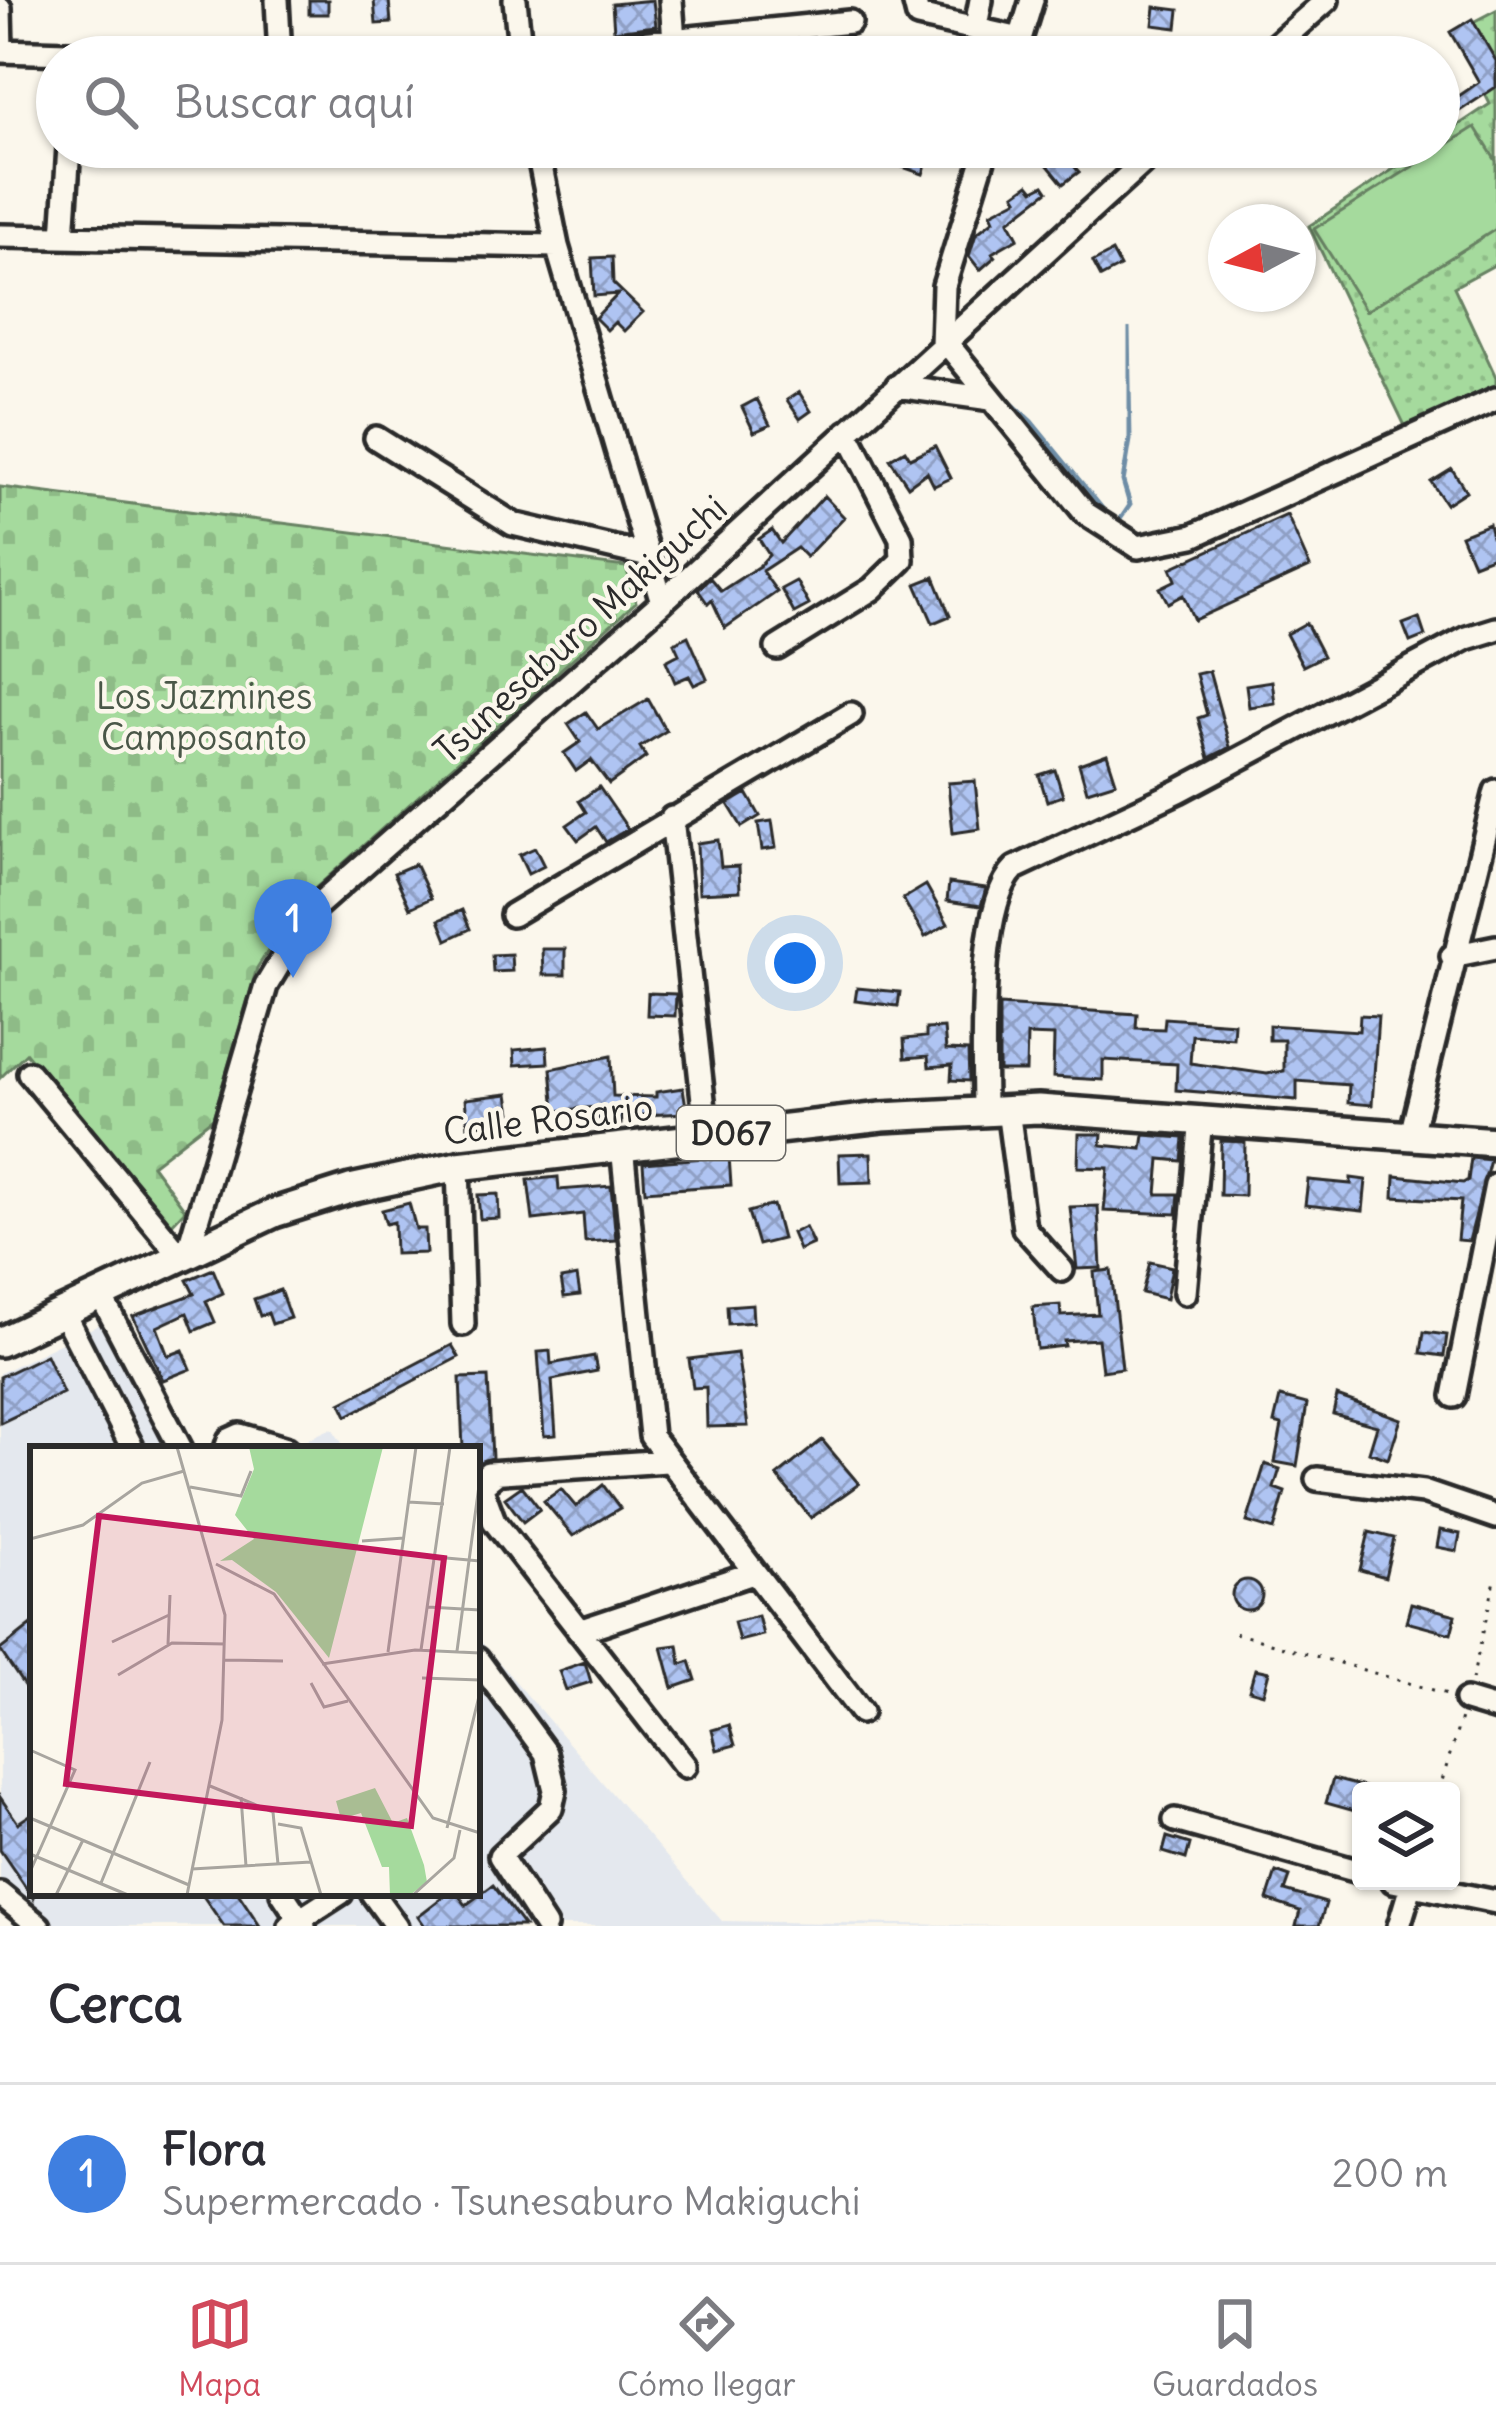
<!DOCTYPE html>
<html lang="es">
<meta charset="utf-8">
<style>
body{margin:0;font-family:Delius,sans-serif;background:#f2f2f3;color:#2b2b33}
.controls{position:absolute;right:36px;bottom:36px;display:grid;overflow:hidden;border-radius:12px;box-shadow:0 3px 9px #0004}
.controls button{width:108px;height:108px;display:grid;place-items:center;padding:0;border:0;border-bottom:3px solid #e1e1e2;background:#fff;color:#2b2b33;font:60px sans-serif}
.compass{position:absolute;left:1208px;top:204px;width:108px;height:108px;border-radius:50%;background:#fff;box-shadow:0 3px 9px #0004;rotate:263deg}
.you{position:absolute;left:795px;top:963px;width:42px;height:42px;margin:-30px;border:9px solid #fff;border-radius:50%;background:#1a73e8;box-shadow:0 0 0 18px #1a73e833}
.badge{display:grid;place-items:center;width:78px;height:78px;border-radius:50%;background:#d1495b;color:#fff;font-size:39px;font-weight:700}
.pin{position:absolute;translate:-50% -99px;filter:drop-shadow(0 3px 6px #0008)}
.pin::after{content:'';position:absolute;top:63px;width:42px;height:36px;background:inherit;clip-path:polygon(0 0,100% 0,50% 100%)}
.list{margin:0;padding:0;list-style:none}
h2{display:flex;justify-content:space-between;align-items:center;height:156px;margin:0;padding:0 48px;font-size:51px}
h2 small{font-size:39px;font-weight:400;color:#7c7c81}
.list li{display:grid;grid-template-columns:78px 1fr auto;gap:36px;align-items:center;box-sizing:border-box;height:180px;padding:0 48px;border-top:3px solid #e1e1e2}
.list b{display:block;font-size:45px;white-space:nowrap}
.list p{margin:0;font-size:39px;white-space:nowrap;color:#7c7c81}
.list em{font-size:39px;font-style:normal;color:#7c7c81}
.icon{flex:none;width:66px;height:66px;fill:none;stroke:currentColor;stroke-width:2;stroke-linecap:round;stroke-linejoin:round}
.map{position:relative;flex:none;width:1496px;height:1926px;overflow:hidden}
.search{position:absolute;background:#fff;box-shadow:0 3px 9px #0004;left:36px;right:36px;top:36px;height:132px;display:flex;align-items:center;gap:30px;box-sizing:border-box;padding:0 42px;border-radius:66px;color:#7c7c81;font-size:45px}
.sheet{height:336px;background:#fff}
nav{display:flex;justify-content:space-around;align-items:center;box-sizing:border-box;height:168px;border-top:3px solid #e1e1e2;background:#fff;font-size:33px;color:#7c7c81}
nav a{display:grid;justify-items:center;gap:6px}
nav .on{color:#d1495b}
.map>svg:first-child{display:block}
</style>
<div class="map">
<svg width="1496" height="1926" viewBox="0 0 1496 1926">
<defs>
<pattern id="cemetery-stones" width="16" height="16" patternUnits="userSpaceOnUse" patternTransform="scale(3)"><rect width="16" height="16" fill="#a5da9d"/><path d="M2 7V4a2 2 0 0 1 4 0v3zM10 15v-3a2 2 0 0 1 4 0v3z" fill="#8ebb87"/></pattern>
<pattern id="park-dots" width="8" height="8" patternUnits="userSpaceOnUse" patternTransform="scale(3)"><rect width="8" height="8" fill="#a5da9d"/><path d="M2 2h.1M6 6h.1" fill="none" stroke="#8ebb87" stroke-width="1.8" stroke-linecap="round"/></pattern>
<pattern id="water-ripples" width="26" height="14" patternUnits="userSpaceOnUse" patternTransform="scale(3)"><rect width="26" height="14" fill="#9acef8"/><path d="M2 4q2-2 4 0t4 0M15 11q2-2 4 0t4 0" fill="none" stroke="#85b1d5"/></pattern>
<pattern id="building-cross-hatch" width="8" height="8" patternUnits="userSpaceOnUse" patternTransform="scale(3)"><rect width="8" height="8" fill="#afc4f2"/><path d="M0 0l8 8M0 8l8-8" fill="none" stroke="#8f9fc4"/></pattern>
</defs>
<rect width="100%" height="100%" fill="#fbf7ec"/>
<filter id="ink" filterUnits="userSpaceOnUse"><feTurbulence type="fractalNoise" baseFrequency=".00833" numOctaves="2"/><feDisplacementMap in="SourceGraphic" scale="24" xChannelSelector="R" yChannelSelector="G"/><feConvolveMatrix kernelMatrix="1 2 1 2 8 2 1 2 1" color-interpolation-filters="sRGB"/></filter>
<g filter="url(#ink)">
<path fill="#e4e8ee" d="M119,1315l62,134h-148v444h444v-256l245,284 292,5h-999l-15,-18v-535z
M332,1428l14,21h-60z"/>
<path fill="url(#cemetery-stones)" stroke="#688264" stroke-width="3" d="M0,487l626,80 10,35 -336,300 -43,66 -44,150 -61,47 33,45 -16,17 -143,-174 -26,25z"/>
<path fill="url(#park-dots)" stroke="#688264" stroke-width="3" d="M1496,10v254l-42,23 42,90v14l-89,39 -98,-204 117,-79h13v-9l51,-34 -36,-72z"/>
<path fill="#a5da9d" stroke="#688264" stroke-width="3" d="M1475,127l21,34v68l-130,82 -52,-82z"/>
<path fill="url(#water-ripples)" stroke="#6e8da6" stroke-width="3" d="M1129,328l2,112 -7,42 7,22 -16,23 -85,-104 -76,-75 78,73 84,103 13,-19 -7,-24 7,-42z"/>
<path fill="url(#building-cross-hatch)" stroke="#2b2b2b" stroke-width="3" d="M309,0h19v14h-19z
M374,0h15l2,23 -15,1z
M653,0l3,26 -42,5 -2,-27z
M1155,7l24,3 -2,18 -24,-3z
M1472,19l24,42v26l-44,29 -13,-19 11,-7 6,8 23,-16 -29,-50z
M1307,41l10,16h-32l8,-7z
M903,147h29l-9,27 -26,-9z
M1033,147h65l-24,19 5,6 -16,12z
M1029,184l5,6 10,-5 4,6 -39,30 9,17 -26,15 3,4 -15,13 -11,-14 7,-22 18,-14 -3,-7 27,-14 -3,-5z
M1112,252l8,15 -19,10 -8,-15z
M612,257l1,26 30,29 -19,19 -9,-9 -8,8 -12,-12 23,-24 -24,2 -2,-38z
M799,392l12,19 -11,8 -13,-19z
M757,399l13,26 -16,7 -12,-25z
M935,446l16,32 -17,8 -7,-14 -19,14 -18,-27 15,-9 5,8z
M1452,469l14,22 -20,13 -15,-22z
M824,496l20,21 -38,40 -9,-9 -35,23 15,21 -52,36 -13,-28 -4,4 -10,-14 12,-12 11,13 38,-25 10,-11 -10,-16 13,-9 9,13z
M1287,515l23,52 -116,53 -11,-25 -15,8 -8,-15 16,-8 -5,-12z
M1489,524l7,31 -23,9 -12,-29z
M934,577l16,39 -17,7 -17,-39z
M796,581l13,24 -15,8 -13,-24z
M1419,618l6,18 -15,6 -7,-18z
M1306,623l17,33 -20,10 -17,-32z
M688,636l19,43 -13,6 -5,-9 -14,6 -9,-21 13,-7 -5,-11z
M1209,671l21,76 -21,11 -11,-40 9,-3 -11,-41z
M1272,681l3,22 -26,4 -3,-22z
M648,699l18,32 -26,16 6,10 -37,27 -18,-24 -15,11 -12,-18 16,-11 -12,-18 18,-12 12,17z
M1107,754l9,28 -29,9 -8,-27z
M1055,770l8,26 -16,5 -8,-26z
M975,781l5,48 -27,4 -5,-50z
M599,787l29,42 -22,13 -10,-15 -18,13 -11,-15 19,-13 -7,-11z
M747,793l13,23 -18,11 -14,-23z
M772,821l4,27 -14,2 -4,-27z
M718,840l3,27 18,-1 1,25 -41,2 -2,-50z
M535,848l9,18 -16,8 -9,-19z
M415,864l16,34 -21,10 -16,-35z
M949,883l37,5 -5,18 -34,-5z
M926,885l22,39 -23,13 -22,-38z
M462,910l8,19 -23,11 -8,-20z
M542,949h23v26h-22z
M511,954l1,17 -19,1 -1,-17z
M857,988l43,4 -2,14 -43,-5z
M648,993l28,1 -1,22 -28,-1z
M999,1005l138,9 -1,14 28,1 1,-11 69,5 -1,15 -41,-3 -2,28 77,11 17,-3v-31h-15v-15l90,6 1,-16 18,1 -6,89 -24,-2 1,-18 -52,-4v19l-121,-10 1,-26 -74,-4v20l-50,-3 1,-41 -27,-1 -1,36h-27z
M944,1028l2,22 22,1 1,30 -18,-1 1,-15 -23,2 -1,-11 -23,2 -1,-19 22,-2v-8z
M547,1047l1,16 -33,2 -1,-15z
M611,1056l2,40 43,1v-5l27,-4 4,25 -66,3v8l-23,2 -1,-19 -42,4 -4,-42z
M508,1094l4,26 -44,6 -3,-27z
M1079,1134h23l-1,11 41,4 2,-14 40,3 -2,23 -22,-2 -3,35h22l-2,20 -73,-3 4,-43 -30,-1z
M1221,1141l24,1 -1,54 -24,-1z
M871,1153l1,29 -32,1 -1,-29z
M729,1156l2,29 -86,6 -2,-28z
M1471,1158l19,2 -21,81 -12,-1 4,-39 -67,-4 1,-21 68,7 5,-3z
M558,1177l1,13 52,-4 5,54 -31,2 -2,-28 -50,6 -5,-40z
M1351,1178l15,2 -3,31 -58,-6 3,-25 43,4z
M498,1194l1,24 -19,1 -2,-24z
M409,1203l7,26h9l1,24 -31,1 -1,-32 -8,2 -4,-14z
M773,1205l9,34 -24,6 -10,-33z
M1098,1206l3,62 -24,1 -7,-62z
M805,1227l8,17 -14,6 -7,-17z
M1150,1262l22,5 -6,32 -24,-6z
M213,1269l10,24 -17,8 9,21 -21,9 -7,-18 -30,14 11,29 15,-6 8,19 -28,11 -30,-64 61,-22 -7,-14z
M1111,1270l11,98 -20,3 -4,-32 -34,2 1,5 -28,3 -4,-42 27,-2 1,11 37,-2 -4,-42z
M577,1276l3,19 -16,2 -3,-18z
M280,1290l10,28 -18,6 -4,-11 -8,3 -6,-17z
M752,1304l1,18 -25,2 -1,-18z
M1424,1332l23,3 -3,21 -23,-3z
M452,1345l7,12 -112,59 -6,-13z
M550,1351l1,13 43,-8 3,15 -45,9 4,55 -12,1 -6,-84z
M737,1353l11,73 -41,1 -1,-40 -13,1 -4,-29z
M46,1355l17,38 -63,30v-46z
M488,1377l4,81 -15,5v-14h-14l-3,-71z
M1337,1396l64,23 -13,40 -19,-7 8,-26 -44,-12z
M1280,1397l27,7 -10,62 -22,-4 7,-37 -8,-2z
M822,1440l37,44 -48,34 -34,-42z
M1265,1464l15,5 -6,19 11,4 -11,38 -27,-8z
M603,1485l17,23 -47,28 -29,-35 17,-12 15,18z
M522,1486l18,23 -17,13 -18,-24z
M1440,1530l20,4 -3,17 -20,-4z
M1369,1532l25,6 -9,39 -25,-7z
M1232 1595a15 15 0 1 1 30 0a15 15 0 1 1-30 0Z
M1411,1603l45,12 -5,19 -45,-12z
M758,1616l5,19 -24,6 -5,-19z
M33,1624v75l-33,-49z
M678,1645l3,19 9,-3 6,19 -23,8 -11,-41z
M585,1662l6,20 -25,8 -7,-19z
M1255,1669l14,3 -6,22 -14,-4z
M729,1725l6,20 -18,5 -5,-20z
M1333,1779l31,8 -6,25 -32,-9z
M0,1797l18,26 15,-10v85l-33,-48z
M1167,1837l23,7 -4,15 -23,-7z
M1276,1872l14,5 -5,14 41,12 -7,23h-23l4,-15 -33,-11z
M493,1885l31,41h-99l-7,-10 30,-23h9l9,12z
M201,1893h37l22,33h-36z"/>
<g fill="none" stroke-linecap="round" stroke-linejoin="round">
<g stroke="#2b2b2b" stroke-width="30">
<path id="minor" d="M277,0l3,57
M515,0l6,57
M671,0l3,41
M914,0l4,16 102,23 -5,18
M0,8l1,43
M976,26l5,-26
M1020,39l12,-39
M0,51l206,6
M521,55l329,-33
M1262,57l65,-57
M537,147l20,99 105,356
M0,236l557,10
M63,237l6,-90
M945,341l140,172 53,34 55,-11 303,-137
M942,344l2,-58 43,-139
M897,386l94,13
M376,438l137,86 136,32
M777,648l95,-59 30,-29 -1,-22 -54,-106
M672,818l35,318
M512,915l339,-201
M1452,956l44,-9
M29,1073l151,182
M1008,1110l16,118 38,42
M984,1111c0,-56 -8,-205 31,-243l164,-77 288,-153 29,-9
M1411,1135l85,-344
M622,1146l29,290 210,276
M458,1166l5,158
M188,1251l78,-265 45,-75 351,-309 498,-455
M1185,1293l16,-175
M100,1294l81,155
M63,1312l70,137
M1454,1396l42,-211
M226,1449l3,-9 11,-5 47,14
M488,1473l179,-12
M497,1473l-16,13 13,35 191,245
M1317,1479l106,13 73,25
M579,1631l174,-58
M477,1659l69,94 9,37 -4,18 -51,48 45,70
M1466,1700l30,9
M1175,1820l186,52
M1393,1881l103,21
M282,1893l22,33
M372,1893l24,33
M0,1894l39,32
M290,1926l51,-33
M1399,1926l12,-40"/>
</g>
<g stroke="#2b2b2b" stroke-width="36">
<path id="major" d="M0,1342l274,-129 76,-24 108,-23 424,-49 156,-8 458,33"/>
</g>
<path stroke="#2b2b2b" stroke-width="3" stroke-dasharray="3 9" stroke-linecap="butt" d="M1235,1633l212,61
M1472,1680l24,-104
M1439,1791l22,-73"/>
<use href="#minor" stroke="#fbf7ec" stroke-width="21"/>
<use href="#major" stroke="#fbf7ec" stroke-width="27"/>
</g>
</g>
<g text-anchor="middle" stroke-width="9" stroke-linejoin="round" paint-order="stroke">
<rect fill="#fbf7ec" stroke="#696865" stroke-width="3" x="677" y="1106" width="108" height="54" rx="9"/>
<g font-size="33" font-weight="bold" fill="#2b2b2b">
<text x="731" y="1145">D067</text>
</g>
<g font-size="36" fill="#2b2b2b" stroke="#fbf7ec">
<text transform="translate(580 629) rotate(-42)" y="13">Tsunesaburo Makiguchi</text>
<text transform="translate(548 1119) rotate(-7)" y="13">Calle Rosario</text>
</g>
<g font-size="36" fill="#4a5748" stroke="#fbf7ec">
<text x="204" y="709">Los Jazmines<tspan x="204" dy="41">Camposanto</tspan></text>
</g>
</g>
<g transform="translate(30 1446)">
<rect width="450" height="450" fill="#fbf7ec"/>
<path d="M219,1h134l-54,211 -53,-66 -44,-32 -12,1 34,-22 -19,-24 19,-46z" fill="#a5da9d"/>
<path d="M345,342l18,35 14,-5 17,47 3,17 -17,13h-20l-1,-28h-7l-21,-54 -20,6 -5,-18z" fill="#a5da9d"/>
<path fill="none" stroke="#a8a59f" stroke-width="3" d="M147,1l48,168 -3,105 -35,175M160,41l51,9 10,-25M378,56l36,2M0,93l53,-14 59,-42 42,-12M332,95l42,-3M405,111l45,4M186,118l58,30 159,224 47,15M398,161l52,3M82,196l57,-27M138,198l2,-49M391,204l29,-203M427,205l23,-173M358,206l28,-205M195,214l58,1M292,218l93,-14 65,3M88,229l54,-32 53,1M392,232l58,2M281,237l13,24 24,-6M0,304l45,20 -45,102M180,340l63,26 5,52M211,351l5,69M0,372l159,67M248,378l23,4 20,67M417,382l33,-136M0,408l98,41M162,423l119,-7M71,437l49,-121M26,449l27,-55M383,449l41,-37 6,-28"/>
<path fill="#c2185b" fill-opacity="0.15" stroke="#c2185b" stroke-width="6" d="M69,70l345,42 -33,268 -345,-42z"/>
<rect width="450" height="450" fill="none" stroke="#2b2b2b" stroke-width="6"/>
</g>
</svg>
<div class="controls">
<button><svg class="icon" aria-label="layers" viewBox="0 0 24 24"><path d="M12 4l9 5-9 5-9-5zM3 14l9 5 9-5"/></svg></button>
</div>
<svg class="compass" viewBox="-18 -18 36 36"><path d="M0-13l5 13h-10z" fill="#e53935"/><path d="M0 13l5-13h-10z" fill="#7c7c81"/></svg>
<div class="you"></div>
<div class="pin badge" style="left:293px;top:978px;background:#3f7fe0">1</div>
<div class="search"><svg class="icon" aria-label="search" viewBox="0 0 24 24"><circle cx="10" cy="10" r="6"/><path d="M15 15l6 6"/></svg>Buscar aquí</div>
</div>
<section class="sheet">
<h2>Cerca<small></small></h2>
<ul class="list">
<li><span class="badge" style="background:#3f7fe0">1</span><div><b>Flora</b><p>Supermercado · Tsunesaburo Makiguchi</p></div><em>200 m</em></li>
</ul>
</section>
<nav>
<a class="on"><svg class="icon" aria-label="map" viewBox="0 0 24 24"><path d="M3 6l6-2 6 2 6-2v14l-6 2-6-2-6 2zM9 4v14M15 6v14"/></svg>Mapa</a>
<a><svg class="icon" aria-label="directions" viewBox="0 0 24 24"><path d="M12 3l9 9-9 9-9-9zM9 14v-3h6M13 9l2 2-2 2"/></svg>Cómo llegar</a>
<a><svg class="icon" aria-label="saved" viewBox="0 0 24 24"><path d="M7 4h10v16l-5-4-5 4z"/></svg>Guardados</a>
</nav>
